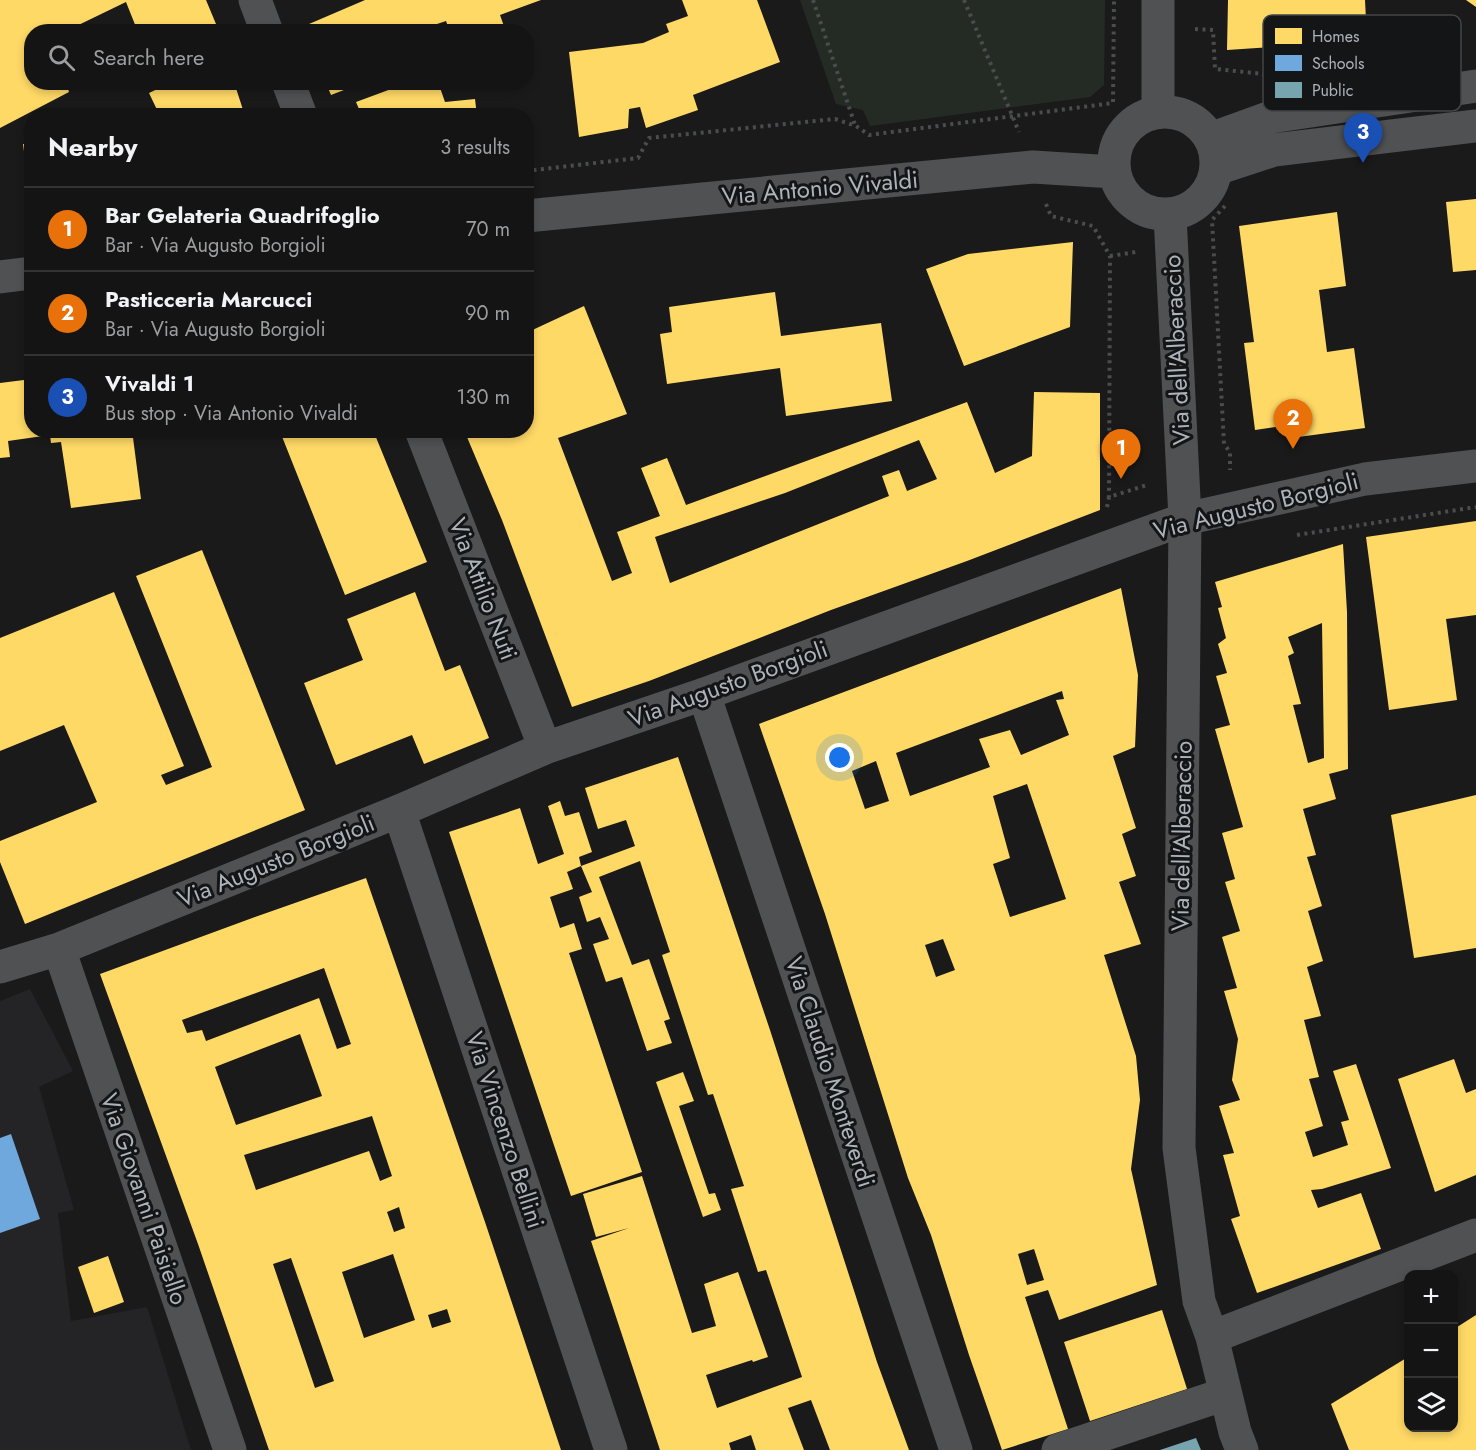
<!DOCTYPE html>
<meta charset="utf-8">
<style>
body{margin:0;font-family:Jost,sans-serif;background:#1d1d1d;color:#f1f3f6}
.controls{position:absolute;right:18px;bottom:18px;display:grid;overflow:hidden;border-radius:12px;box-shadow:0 3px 9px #0003}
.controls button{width:54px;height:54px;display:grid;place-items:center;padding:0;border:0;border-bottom:2px solid #333334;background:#141414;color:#f1f3f6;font:30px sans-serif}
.you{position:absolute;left:840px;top:758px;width:21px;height:21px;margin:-15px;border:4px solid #fff;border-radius:50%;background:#1a73e8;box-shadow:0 0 0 9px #1a73e833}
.badge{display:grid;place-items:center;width:39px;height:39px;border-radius:50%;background:#0b8043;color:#fff;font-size:20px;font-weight:700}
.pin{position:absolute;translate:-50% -50px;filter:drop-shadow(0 2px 3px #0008)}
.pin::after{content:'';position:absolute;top:32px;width:21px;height:18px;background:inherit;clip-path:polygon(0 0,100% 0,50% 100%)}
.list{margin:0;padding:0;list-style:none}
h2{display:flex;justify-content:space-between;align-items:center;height:78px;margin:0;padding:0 24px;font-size:26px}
h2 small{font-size:20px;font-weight:400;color:#9d9ea0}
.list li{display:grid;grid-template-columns:39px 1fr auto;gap:18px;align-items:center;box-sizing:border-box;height:84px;padding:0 24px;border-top:2px solid #333334}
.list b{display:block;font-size:22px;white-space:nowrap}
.list p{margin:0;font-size:20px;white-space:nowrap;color:#9d9ea0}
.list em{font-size:20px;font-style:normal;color:#9d9ea0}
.icon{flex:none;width:33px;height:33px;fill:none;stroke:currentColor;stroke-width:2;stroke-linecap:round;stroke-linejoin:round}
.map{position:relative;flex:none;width:1476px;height:1450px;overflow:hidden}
.search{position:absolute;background:#141414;box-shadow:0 3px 9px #0003;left:24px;top:24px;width:510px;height:66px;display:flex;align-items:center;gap:15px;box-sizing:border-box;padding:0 21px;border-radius:24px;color:#9d9ea0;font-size:22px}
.panel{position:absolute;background:#141414;box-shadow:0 3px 9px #0003;left:24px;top:108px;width:510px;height:330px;border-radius:24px}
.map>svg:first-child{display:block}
</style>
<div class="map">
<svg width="1476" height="1450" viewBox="0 0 1476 1450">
<rect width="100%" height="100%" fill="#1a1a1a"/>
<path fill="#242426" d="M30,989l43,82 -34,16 35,123 -16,3 13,108 76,-14 44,143h-191v-449z"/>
<path fill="#242b24" d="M800,0h305l-1,85 -14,12 -220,29 -7,-16 -27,-6z"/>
<path fill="#ffd966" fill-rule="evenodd" d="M0,0h206l10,24 -15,8h-63l-12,-30 -62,30h-32v50h34l3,10 -69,36z
M365,0h176l-41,15 6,17h-56l-4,-11 -33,11h-108l-3,-5z
M682,0h75l23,62 -87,33 5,15 -52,18 -6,-21 -11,2 -1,19 -49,9 -10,-85 74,-9 26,-11 -3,-8 22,-8z
M1228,0h137l2,41 -140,9z
M1466,0h10v7z
M172,82h62l11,34h-85l-11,-23z
M410,82h28l7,20 30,-3 2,17h-115l-6,-14z
M326,83h36l-31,12z
M32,143v53h-2l-7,-52z
M1476,199v71l-23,2 -7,-70z
M1337,212l9,74 -27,4 8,62 27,-4 11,80 -74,10 -1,-13 -35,5 -11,-87 10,-1 -15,-116z
M1073,242l-3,85 -106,39 -38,-97 42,-15z
M775,292l6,44 100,-13 11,78 -106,15 -6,-48 -113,16 -7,-50 12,-2 -3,-25z
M584,306l43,108 -69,24 54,143 20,-8 -15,-41 43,-16 -19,-48 26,-10 19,47 281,-103 28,71 37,-17 2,-64 66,1v117l-133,51 -136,49 -182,71 -77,26 -70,-187 -38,-90h62v-97zM919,440l18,39 -30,12 -8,-21 -17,6 7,20 -219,87 -15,-46 130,-44z
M32,379v51h100l9,69 -70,9 -10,-66 -10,1 -1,-8 -42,6 2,16 -10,1v-75z
M237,430h136l54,132 -82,33 -64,-161 -43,4z
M1476,521v94l-30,4 11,81 -68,10 -23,-173z
M1343,544l4,68 1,157 -19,5 7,25 -33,10 13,46 -9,2 15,49 -14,5 15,50 -16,6 14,49 -17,4 15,57 -10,2 14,47 -18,6 8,25 35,-12 -7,-23 8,-2 -16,-49 23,-7 35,104 -69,21 -11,1 7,18 43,-15 20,56 -124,44 -26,-74 9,-3 -17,-61 11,-2 -15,-47 21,-6 -8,-20 6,-41 -14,-48 13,-3 -15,-51 18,-6 -15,-49 10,-3 -13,-46 21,-6 -28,-98 15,-4 -14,-49 11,-3 -9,-29 8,-6 -8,-30 4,-1 -7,-25zM1322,623l2,135 -16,5 -15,-58 8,-1 -13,-48 6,-3 -6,-16z
M202,550l103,260 -280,114 -25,-62v-21l97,-39 -33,-77 -64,26v-113l114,-46 70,174 -23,9 5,10 46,-18 -76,-191z
M1121,588l17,87 -3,72 -22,9 23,72 -14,6 14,42 -17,6 22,62 -37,11 32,101 4,44 -9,69 26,116 -98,35 -11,-30 -23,7 43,132 -66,21 -33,-95 -38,-120 -23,-57 -83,-264 -66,-190zM1062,691l2,8 -8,1 13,35 -48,20 -11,-25 -31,9 11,28 -80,29 -14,-43zM876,761l13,40 -24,8 -13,-38zM1027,784l39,115 -56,18 -17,-53 17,-6 -17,-62zM943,939l12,31 -19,7 -11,-32zM1034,1249l10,31 -17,5 -9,-31z
M415,592l30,79 15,-6 29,73 -65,26 -12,-29 -76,30 -32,-82 59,-23 -16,-41z
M678,757l92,273 107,332 32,88h-79l-19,-50 -23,8 16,42h-48l-5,-15 -22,8 2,7h-71l-69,-209 38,-13 -33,9 -13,-43 59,-18 50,157 24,-7 -12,-42 34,-12 30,85 -15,5 -1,-2 -46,15 11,33 85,-31 -36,-107 -8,2 -27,-83 13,-3 -31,-92 -5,1 -46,-140 8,-3 -30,-91 -41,16 33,88 17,-6 21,60 -6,2 8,22 -25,8 -25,-74 -16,5 -13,-38 16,-5 -9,-22 -13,5 -8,-25 13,-5 -11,-26 54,-20 -9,-26 -28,9 -13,-41z
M1476,795v153l-62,10 -23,-143z
M560,801l5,15 14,-4 13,40 -13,5 2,9 -14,6 6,17 -23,8 10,31 14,-5 8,26 -13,4 73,219 -71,24 -122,-364 71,-24 18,56 26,-10 -16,-48z
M366,878l119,344 76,228h-292l-71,-206 -98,-270 155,-57zM324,968l27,76 -14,5 -18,-51 -113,43 -4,-11 -15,3 -5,-13zM300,1034l22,62 -86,29 -21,-58zM372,1116l20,60 -12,5 -11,-30 -113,39 -12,-35zM399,1207l6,21 -11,4 -7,-20zM393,1254l22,66 -51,18 -22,-66zM291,1258l43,123 -19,7 -42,-124zM447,1309l4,13 -19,6 -4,-13z
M1454,1059l12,34 10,-4v86l-41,17 -37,-113z
M683,1072l11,29 -15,5 30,88 6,-1 6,17 -18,7 -47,-135z
M108,1256l16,46 -30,11 -16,-46z
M1162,1310l25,79 -97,32 -26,-79z
M1476,1315v135h-127l-18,-46 77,-47v71h46v-99z"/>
<path fill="#6fa8dc" d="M11,1134l29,85 -40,14v-95z"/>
<path fill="#76a5af" d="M1196,1438l5,12h-41z"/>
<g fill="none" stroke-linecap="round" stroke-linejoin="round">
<path stroke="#4a4c4e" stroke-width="4" stroke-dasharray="3 4.5" stroke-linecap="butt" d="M813,0l42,125
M964,0l55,132
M1195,29l18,1 2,39 49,5 1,7
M526,171l112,-13 11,-20 186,-19 21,7 13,9 244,-32 1,-103
M1046,204l5,12 42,10 17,30 -1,241
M1225,206l-13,14 12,224 6,8v18
M1110,256l26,-4
M1107,507l2,-10 38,-12
M1297,535l179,-28"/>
<path stroke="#4f5153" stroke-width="33" d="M255,0l12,32
M1158,0v112
M288,82l13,34
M1114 163a51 51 0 1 1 102 0a51 51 0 1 1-102 0Z
M1210,139l61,-22 205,-31
M1216,169l58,-19 202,-24
M1170,215l15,304 -6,629 20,153 13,36 23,95 7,18
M526,216l507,-49 81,5
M0,277l32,-4
M421,430l124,318
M704,694l252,756
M399,811l212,639
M59,949l171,501
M0,967l59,-18 340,-138 146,-63 159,-54 481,-175 180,-40 111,-13
M1212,1337l264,-102
M1058,1450l167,-56"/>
</g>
<g text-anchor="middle" stroke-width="6" stroke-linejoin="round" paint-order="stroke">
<g font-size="24" fill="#adb3ba" stroke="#141516">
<text transform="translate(820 188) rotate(-5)" y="8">Via Antonio Vivaldi</text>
<text transform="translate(1177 350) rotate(-93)" y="8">Via dell'Alberaccio</text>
<text transform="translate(1256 506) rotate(-14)" y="8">Via Augusto Borgioli</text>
<text transform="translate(483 589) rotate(69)" y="8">Via Attilio Nuti</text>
<text transform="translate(728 684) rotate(-20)" y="8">Via Augusto Borgioli</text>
<text transform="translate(1182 836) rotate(-89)" y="8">Via dell'Alberaccio</text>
<text transform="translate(276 861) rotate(-22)" y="8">Via Augusto Borgioli</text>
<text transform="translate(830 1072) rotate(72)" y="8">Via Claudio Monteverdi</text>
<text transform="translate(505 1130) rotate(72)" y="8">Via Vincenzo Bellini</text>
<text transform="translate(144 1199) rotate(71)" y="8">Via Giovanni Paisiello</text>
</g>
</g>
<rect x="1263" y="15" width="198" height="96" rx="9" fill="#141516" stroke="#424447" stroke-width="1.5"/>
<rect x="1275" y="28" width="27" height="16" fill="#ffd966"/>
<rect x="1275" y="55" width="27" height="16" fill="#6fa8dc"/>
<rect x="1275" y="82" width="27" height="16" fill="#76a5af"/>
<g font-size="16" fill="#adb3ba">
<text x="1312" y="42">Homes</text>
<text x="1312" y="69">Schools</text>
<text x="1312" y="96">Public</text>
</g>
</svg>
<div class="controls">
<button>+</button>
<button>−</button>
<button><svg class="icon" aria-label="layers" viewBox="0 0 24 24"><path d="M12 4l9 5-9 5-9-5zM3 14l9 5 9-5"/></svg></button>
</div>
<div class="you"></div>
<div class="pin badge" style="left:1121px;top:479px;background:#e8710a">1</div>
<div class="pin badge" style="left:1293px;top:449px;background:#e8710a">2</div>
<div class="pin badge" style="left:1363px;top:163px;background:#1a4fb4">3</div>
<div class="search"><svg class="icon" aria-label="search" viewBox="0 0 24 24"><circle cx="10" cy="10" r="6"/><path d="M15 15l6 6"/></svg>Search here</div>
<section class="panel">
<h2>Nearby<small>3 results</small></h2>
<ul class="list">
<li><span class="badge" style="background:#e8710a">1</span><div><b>Bar Gelateria Quadrifoglio</b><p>Bar · Via Augusto Borgioli</p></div><em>70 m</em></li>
<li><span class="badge" style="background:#e8710a">2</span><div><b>Pasticceria Marcucci</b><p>Bar · Via Augusto Borgioli</p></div><em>90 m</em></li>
<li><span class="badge" style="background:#1a4fb4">3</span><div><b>Vivaldi 1</b><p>Bus stop · Via Antonio Vivaldi</p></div><em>130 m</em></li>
</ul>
</section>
</div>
